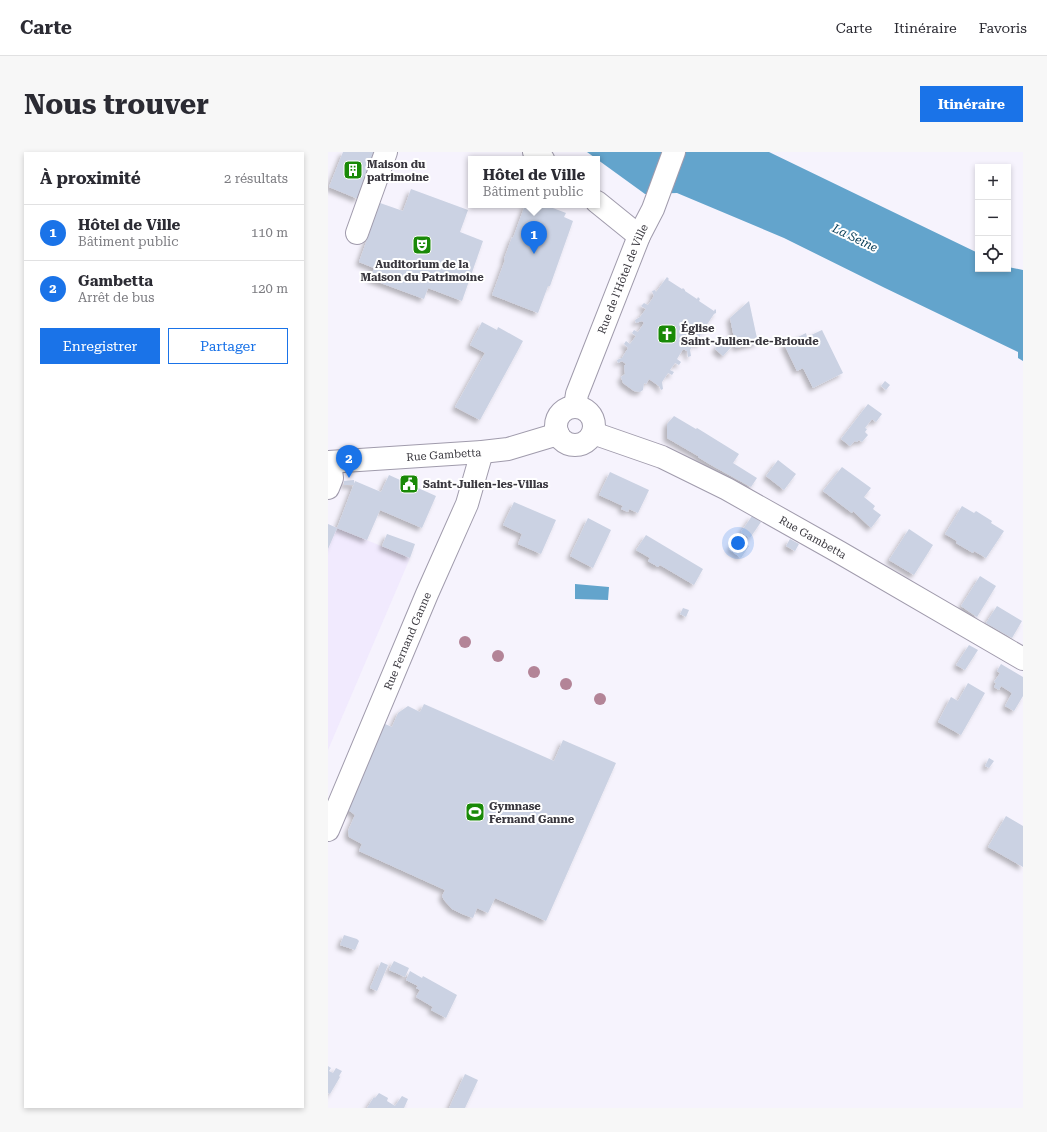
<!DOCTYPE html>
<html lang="fr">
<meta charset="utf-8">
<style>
body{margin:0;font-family:"Roboto Serif",serif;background:#f7f7f7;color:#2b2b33}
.controls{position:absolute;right:12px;top:12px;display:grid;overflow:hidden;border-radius:0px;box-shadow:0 2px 6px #0003}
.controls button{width:36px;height:36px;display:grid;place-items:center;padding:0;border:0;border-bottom:1px solid #e1e1e2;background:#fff;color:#2b2b33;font:20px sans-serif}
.you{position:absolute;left:410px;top:391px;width:14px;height:14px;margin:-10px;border:3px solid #fff;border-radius:50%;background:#1a73e8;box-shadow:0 0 0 6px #1a73e833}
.badge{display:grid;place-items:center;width:26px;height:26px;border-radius:50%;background:#1a73e8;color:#fff;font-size:13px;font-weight:700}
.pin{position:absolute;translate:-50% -33px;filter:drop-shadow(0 1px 2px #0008)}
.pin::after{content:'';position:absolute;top:21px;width:14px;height:12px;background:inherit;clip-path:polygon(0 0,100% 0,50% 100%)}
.popup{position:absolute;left:140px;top:4px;width:132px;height:52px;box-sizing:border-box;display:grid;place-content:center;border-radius:0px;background:#fff;filter:drop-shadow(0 1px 3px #0005);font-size:13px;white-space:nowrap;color:#7c7c81}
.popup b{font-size:15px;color:#2b2b33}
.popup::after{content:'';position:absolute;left:50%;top:100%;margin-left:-8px;border:8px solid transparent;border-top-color:#fff}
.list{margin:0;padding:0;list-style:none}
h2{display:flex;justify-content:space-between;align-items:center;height:52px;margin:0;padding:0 16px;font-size:17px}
h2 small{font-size:13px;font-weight:400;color:#7c7c81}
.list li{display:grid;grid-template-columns:26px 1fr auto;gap:12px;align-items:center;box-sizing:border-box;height:56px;padding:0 16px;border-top:1px solid #e1e1e2}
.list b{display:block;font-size:15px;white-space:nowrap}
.list p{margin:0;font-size:13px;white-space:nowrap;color:#7c7c81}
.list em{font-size:13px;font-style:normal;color:#7c7c81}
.actions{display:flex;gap:8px;padding:12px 16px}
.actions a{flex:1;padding:9px 0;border:1px solid #1a73e8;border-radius:0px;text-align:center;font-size:14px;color:#1a73e8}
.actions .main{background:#1a73e8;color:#fff}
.icon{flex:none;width:22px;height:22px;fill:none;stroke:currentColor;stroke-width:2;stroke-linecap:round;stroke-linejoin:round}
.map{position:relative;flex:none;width:695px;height:956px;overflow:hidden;border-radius:0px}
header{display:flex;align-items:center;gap:24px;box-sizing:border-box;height:56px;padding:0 20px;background:#fff;border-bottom:1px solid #e1e1e2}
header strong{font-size:19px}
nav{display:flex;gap:22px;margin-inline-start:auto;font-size:14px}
.intro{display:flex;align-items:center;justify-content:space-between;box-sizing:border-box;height:96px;padding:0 24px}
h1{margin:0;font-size:28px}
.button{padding:10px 18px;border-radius:0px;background:#1a73e8;color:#fff;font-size:14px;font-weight:700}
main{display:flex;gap:24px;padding:0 24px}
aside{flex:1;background:#fff;border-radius:0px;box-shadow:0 2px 6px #0003}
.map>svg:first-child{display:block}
</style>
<header>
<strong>Carte</strong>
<nav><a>Carte</a><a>Itinéraire</a><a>Favoris</a></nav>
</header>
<div class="intro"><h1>Nous trouver</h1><a class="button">Itinéraire</a></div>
<main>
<aside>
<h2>À proximité<small>2 résultats</small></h2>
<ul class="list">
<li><span class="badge">1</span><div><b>Hôtel de Ville</b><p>Bâtiment public</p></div><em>110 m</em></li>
<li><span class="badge">2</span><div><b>Gambetta</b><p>Arrêt de bus</p></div><em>120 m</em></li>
</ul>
<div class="actions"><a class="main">Enregistrer</a><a>Partager</a></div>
</aside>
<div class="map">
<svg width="695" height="956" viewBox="0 0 695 956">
<defs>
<filter id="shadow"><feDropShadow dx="-3.5" dy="3.5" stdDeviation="2" flood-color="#0004"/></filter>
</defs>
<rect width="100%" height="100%" fill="#f6f3fd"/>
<path fill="#f1eafe" d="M0,372l82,34 -82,192z"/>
<path fill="#63a4cc" d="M259,0h182l209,101v16h30v-2l15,3v91l-5,-3v-6l-133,-64 -101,-50 -107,-45 -32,1z
M247,432l34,3 -1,13 -33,-1z"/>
<path fill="#cbd2e3" filter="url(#shadow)" d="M15,0h32l-17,47 -29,-12z
M83,37l57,21 -8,22 23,9 -21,60 -34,-13 -4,11 -54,-20 4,-11 -15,-6 21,-59 23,8z
M197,53h20l21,8 -2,4 9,4 -23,65h-2l-10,27 -46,-18 13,-35 -1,-1 8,-22 1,1z
M339,125l2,2 -1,1 14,9 1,-1 2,2v1l12,8 1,-2 2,2 -1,2 15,10 1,-2 1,1v3l-2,1 -8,12h3v2l-6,2 -5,9 4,3 -3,3 -4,-3 -5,8 1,6 -3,1 -1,-6 -4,-2 -6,10 4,3 -2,3 -4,-2 -5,7 4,2 -2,3 -4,-2 -6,9 1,7 -2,1 -2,-4 -10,-7 -3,5 -2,-1 -1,7 -3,2 -6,-1 -11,-8 -2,-6 4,-3 -1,-8 2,-2 -4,-3 -4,2 -1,-3 5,-2 6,-10 -4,-4 2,-3 4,3 6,-8 -4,-3 2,-3 4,2 6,-9 -2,-2 -6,2 -1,-3 5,-3 6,-8 -5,-3 3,-3 4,2 6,-9 -2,-5 3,-1 1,2z
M421,149l9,42 -22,5 -6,-30z
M154,170l15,8 1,-3 25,14 -43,79 -25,-13 30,-54 -15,-8z
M494,178l21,43 -30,15 -10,-20 -6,3 -13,-27 22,-11 1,4z
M397,185l8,8 -10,11 -8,-7z
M557,229l5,4 -4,5 -5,-4z
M540,252l14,10 -6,8 -4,-3 -7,9 2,1 -2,3 3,3 -6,7 -3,-2 -2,2 -2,-1 -5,5 -9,-7z
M346,264l22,13 1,-1 42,26 -6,9 24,15 -6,9 -40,-22 -13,-8v-1l-31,-18v-14z
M450,308l18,14 -12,16 -18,-14z
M514,315l29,21 -7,9 11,9 -2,3 8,6 -10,13 -18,-17 -1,2 -29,-22z
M282,320l39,18 -11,23 -9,-4 -1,3 -7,-3 2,-3 -24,-11z
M61,323l47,21 -14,32 -42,-18 -13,30 -30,-12 18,-47 26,11z
M26,328v5h-10v-4z
M186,350l42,18 -15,34 -23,-10 4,-10 -19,-9z
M634,354l12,7 2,-2 16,10 -1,2 13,8 -18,27 -12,-7 -1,2 -17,-10 1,-2 -12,-7z
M424,364l9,6 -11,16 -9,-6z
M260,366l23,12 -18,38 -23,-12z
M0,372l9,4 -9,21z
M581,377l24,16 -19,30 -25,-15z
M59,382l28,10 -5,14 -28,-12z
M318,383l57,34 -9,16 -34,-20 -2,2 -10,-6 2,-3 -14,-8z
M409,385l12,9 -8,12 -12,-9z
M462,387l9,5 -4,7 -9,-5z
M652,424l16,10 -19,31 -16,-11z
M669,454l25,15 -10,17 -26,-15z
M355,456l6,2 -3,7 -6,-3z
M641,493l9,5 -13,20 -9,-5z
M673,512l22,13v19l-9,15 -9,-5 7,-13 -11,-7 -2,4 -5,-3 2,-4 -2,-1 6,-9 -3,-2z
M640,531l17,10 -24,42 -23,-13 13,-25 7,4z
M96,552l130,57 9,-21 53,23 -70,158 -51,-23 -7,15 -11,-5 -4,10 -11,-4 -10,-5 -8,-9 -2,-4 3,-6 -86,-39 3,-7 -13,-7 -1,-6 7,-16 -8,-6 38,-85 7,3 6,-14 10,-7 12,6z
M661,606l5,3 -5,7 -4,-2z
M678,664l17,10v41l-35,-20z
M16,783l13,4 2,2 -4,9 -15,-5z
M66,809l15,7 -4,9 -16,-7z
M53,810l7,3 -11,26 -7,-3z
M82,819l12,7 1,-2 34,19 -11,23 -15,-8 2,-3 -17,-10 4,-7 -4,-2 2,-2 -12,-6z
M0,914l3,2 -2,3 4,2 3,-5 6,3 -3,5 1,1 -10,17 -2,-1z
M137,922l13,6 -13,28h-16z
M51,941l9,5 -1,3 8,5 7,-10 6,3 -4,9h-37l7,-11 1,1z"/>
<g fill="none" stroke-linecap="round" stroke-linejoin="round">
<g stroke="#a09bac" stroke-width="24">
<g id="minor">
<path d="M206,0l9,7"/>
<path d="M269,50l42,34"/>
<path d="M29,81l29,-81"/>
<path id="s1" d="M247,254l2,-12 62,-158 14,-27 21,-57"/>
<circle cx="247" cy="274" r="19"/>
<path id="s2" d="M265,281l69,24 65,32 112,63 184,107"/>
<path id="s3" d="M0,310l154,-10 26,-3 50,-15"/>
<path d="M0,336l4,-10 -2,-16"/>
<path id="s4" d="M0,678l99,-236 40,-90 15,-52"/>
</g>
</g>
<use href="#minor" stroke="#fff" stroke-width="22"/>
</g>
<g fill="#b38497">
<circle cx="137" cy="490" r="6"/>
<circle cx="170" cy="504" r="6"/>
<circle cx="206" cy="520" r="6"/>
<circle cx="238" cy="532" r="6"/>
<circle cx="272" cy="547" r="6"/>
</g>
<defs>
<g id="building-square" transform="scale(1)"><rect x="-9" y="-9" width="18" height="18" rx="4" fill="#198907" stroke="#fff"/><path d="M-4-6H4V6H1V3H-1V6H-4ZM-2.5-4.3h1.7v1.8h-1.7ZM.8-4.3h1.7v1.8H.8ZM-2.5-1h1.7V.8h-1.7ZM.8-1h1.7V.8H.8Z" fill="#fff"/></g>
<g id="theatre-square" transform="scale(1)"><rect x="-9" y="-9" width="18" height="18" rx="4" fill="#198907" stroke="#fff"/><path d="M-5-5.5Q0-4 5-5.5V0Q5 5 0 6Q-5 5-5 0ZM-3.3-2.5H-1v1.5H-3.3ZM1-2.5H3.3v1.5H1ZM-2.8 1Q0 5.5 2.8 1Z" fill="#fff"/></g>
<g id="church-square" transform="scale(1)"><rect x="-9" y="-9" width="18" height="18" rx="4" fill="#198907" stroke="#fff"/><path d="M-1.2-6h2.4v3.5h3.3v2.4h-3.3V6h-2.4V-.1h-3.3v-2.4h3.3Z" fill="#fff"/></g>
<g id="civic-square" transform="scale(1)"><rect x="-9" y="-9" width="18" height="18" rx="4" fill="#198907" stroke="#fff"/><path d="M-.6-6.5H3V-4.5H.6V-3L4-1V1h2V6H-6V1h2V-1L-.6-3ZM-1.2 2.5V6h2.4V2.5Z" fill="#fff"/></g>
<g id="stadium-square" transform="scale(1)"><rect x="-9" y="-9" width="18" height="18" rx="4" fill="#198907" stroke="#fff"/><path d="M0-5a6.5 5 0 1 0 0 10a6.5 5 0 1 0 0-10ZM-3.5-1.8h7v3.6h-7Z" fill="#fff"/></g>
</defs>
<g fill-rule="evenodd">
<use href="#building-square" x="25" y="18"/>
<use href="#theatre-square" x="94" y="93"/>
<use href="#church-square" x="339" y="182"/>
<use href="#civic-square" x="81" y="332"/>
<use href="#stadium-square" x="147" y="660"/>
</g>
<g text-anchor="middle" stroke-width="4" stroke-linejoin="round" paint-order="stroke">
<g font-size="11" font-weight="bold" fill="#3a383f" stroke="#fff" text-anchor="start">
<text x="39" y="16">Maison du<tspan x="39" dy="13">patrimoine</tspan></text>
<text x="94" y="116" text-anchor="middle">Auditorium de la<tspan x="94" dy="13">Maison du Patrimoine</tspan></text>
<text x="353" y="180">Église<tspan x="353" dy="13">Saint-Julien-de-Brioude</tspan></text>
<text x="95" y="336">Saint-Julien-les-Villas</text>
<text x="161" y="658">Gymnase<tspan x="161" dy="13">Fernand Ganne</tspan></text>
</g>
<g font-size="11" fill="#3a383f" stroke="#fff">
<text dy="4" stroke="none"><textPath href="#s1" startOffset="136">Rue de l'Hôtel de Ville</textPath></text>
<text dy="4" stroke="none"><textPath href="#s3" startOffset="116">Rue Gambetta</textPath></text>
<text dy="4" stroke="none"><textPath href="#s2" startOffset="244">Rue Gambetta</textPath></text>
<text dy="4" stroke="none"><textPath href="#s4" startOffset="205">Rue Fernand Ganne</textPath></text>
</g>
<g font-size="12" font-style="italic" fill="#003853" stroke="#fff">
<text transform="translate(527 86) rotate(26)" y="4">La Seine</text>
</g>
</g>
</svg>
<div class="controls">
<button>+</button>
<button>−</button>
<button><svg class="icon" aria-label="locate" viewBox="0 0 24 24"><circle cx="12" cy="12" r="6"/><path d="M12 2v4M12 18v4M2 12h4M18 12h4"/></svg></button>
</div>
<div class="you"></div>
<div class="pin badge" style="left:206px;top:102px">1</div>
<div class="popup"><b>Hôtel de Ville</b>Bâtiment public</div>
<div class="pin badge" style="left:21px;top:326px">2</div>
</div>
</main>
